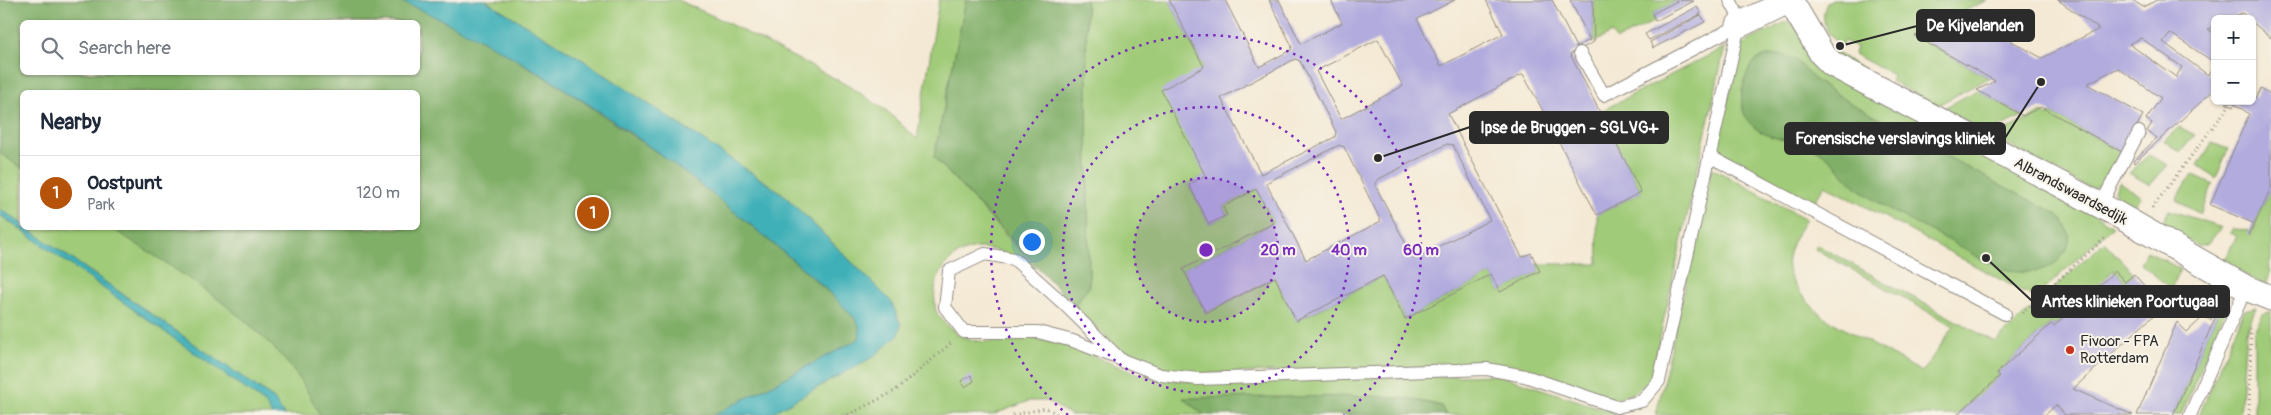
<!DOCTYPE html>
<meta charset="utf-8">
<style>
body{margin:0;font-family:Pangolin,sans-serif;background:#f6f6f7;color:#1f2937}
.controls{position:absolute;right:15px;top:15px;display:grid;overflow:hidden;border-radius:8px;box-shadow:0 1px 4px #0004}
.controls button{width:45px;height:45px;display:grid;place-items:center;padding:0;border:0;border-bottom:1px solid #e0e1e3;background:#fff;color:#1f2937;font:25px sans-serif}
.you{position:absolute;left:1031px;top:241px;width:18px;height:18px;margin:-12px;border:4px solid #fff;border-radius:50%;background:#1a73e8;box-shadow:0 0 0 8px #1a73e833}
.badge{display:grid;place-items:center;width:32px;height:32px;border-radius:50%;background:#b45309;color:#fff;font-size:16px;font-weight:700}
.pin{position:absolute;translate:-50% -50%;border:2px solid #fff;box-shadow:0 1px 5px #0006}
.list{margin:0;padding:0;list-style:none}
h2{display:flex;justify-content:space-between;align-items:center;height:65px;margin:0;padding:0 20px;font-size:21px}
h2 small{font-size:16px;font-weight:400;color:#747a83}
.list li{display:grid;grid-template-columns:32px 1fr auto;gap:15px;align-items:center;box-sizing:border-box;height:75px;padding:0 20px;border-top:1px solid #e0e1e3}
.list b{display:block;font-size:19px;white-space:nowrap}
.list p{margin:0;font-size:16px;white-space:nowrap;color:#747a83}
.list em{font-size:16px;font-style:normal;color:#747a83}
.icon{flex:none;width:28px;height:28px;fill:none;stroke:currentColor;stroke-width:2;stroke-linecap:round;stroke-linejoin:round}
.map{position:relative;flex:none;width:2271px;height:415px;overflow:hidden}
.search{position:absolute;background:#fff;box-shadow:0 1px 4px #0004;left:20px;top:20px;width:400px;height:55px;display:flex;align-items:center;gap:12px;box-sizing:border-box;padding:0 18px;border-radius:8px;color:#747a83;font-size:19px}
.panel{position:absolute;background:#fff;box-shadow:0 1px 4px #0004;left:20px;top:90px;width:400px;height:140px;border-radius:8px}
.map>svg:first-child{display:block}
</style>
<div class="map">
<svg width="2271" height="415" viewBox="0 0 2271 415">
<rect width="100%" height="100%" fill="#f7f3e8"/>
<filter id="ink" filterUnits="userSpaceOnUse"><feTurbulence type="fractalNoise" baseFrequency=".02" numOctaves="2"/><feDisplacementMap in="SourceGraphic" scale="10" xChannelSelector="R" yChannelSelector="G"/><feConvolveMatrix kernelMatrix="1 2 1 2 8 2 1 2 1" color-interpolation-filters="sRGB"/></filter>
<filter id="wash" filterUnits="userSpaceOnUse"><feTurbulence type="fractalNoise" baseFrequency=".0096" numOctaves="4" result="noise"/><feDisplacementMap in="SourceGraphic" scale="20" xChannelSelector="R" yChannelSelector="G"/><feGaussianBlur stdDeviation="1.12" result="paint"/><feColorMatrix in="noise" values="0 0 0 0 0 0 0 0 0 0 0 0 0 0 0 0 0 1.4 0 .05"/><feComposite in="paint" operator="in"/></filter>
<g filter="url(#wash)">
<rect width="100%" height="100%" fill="#f4e9d4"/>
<path fill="#a0cb78" stroke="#667b52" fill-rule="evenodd" d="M0,0h446l437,347 14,-13 -6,-33 -108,-107 -197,-132 -101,-62h193l44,20 127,66 38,25 30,28 22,-139h27l-32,157 103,112c-17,-8 -37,-21 -57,-21 -28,1 -49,27 -45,54 0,3 0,8 2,11 4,7 14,16 21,21 25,16 59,1 86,6 38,6 70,29 107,37 15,4 31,3 46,4l302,-6 123,40h-176l-5,-9 -30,-7h-227l20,16h-134l-22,-14h-19l-37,14h-708l-10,-16 -247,-171h391v-136h-396v132l-22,-15zM22,22h396v50h-396z
M1086,0h83l35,67 1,108 -16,10 20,39 18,-9 -4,-8 33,-18 18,34 -91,46 23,44 69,-36 22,44 86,-45 22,43 86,-45 9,18 40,-21 -3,-7h61l-1,-49 44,-23 -42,-80 126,-65 -75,334 -16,12 -23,7 -112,-35 -305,9 -43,-6 -22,-9 -55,-53 15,-19z
M1593,0h86l-27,14 3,7 -39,19 -4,-7 -18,9z
M1833,0h154l-44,22 -6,-3 -3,8 -19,9 74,42 -53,28 -45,-25 2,-6 -39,-21 2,-7 -11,-6 -4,6c-13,-12 -23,-26 -14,-44z
M1788,21l6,5 319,200 -78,72 -210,-113 -11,18 -93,-51 -4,-3 23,-104z
M1977,90l46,26 -36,17 -45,-24z
M2042,112l5,3 5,-2 70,39c-8,15 -13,35 -33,36l-96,-51z
M2179,127l16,8 -15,17 -16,-11z
M2212,143l16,6 -12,29 -18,-13z
M2149,155l19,10 -18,20 -21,-12z
M1712,168l94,51c-7,12 -16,25 -18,39 -4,23 21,46 37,60l97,54 32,-46 -139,-77 2,-4 178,97 109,-100 30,32 -9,8 -11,-12 -60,56 -3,-3 -54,50 2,3 -43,39h-300z
M2192,174l21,10 -13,30 -24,-14z
M2119,182l22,14 -12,14 -13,-12 -1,-8z
M2271,187v73l-3,8 3,2 -5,16 -44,-23 15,-27 -7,-3 2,-4 18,1 -1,4 1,1z
M2169,210l52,17 -12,16 -11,3 -37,-20z
M0,215l266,188 6,12h-272z
M2147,251l33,18 -9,20 -31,-26z
M2225,287l4,5 -1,12 -47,111h-8l51,-118 -3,-1z
M2256,307l-10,25 -6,83h-41l44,-102 2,-3z
M2271,311v104h-17v-84l9,-17z"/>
<path fill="#80af68" stroke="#566d4a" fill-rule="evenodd" d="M0,0h398l48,20 63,35 62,38 123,85 107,89 46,42 9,11 4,9v10l-146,76h-394c-9,-17 -18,-35 -30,-49 -48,-58 -116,-97 -178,-138h306v-136h-396v76l-22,-15zM22,22h396v50h-396z
M966,0h120l3,287 -15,19 -140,-149z
M1781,55l14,4 21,22 35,22 108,60 98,51c33,33 -8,65 -44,57 -22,-4 -42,-18 -61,-29 -31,-16 -64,-31 -92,-52 -15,-11 -25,-30 -41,-39 -19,-11 -46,-9 -64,-23 -14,-11 -16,-29 -11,-45 6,-22 13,-28 37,-28z
M1373,396l38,3 30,7 5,9h-242l-21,-17z"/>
<path fill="#3fb0b8" stroke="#356e72" d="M398,0h87l101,62 197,132 108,107 10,24 -2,9 -26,23 -105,58h-54l145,-76 1,-10 -4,-9c-31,-35 -68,-64 -104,-94 -106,-87 -228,-173 -354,-226z
M0,209l22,15v4h5l247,171 10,16h-12l-7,-12 -265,-188z"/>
<g id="blocks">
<path fill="#b1abde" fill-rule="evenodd" d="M1169,0h56l34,67 32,-17 1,-4 -23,-46h10l22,44 41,-21 -11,-23h124l-38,19 24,47 62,-32 -17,-34h66l24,47 14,-7 -20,-40h23l1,42 -24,12 71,138 -44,23 -50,-96 -8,4 -5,-2 1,-5 8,-5 -20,-37 -75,40 74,143 9,-4 9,18 -40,21 -9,-18 -86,45 -22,-43 -87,45 -21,-44 -69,36 -23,-44 91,-46 -18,-34 -33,18 4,8 -18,9 -20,-39 16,-10 -44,-85 43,-23zM1378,39l25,47 -62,33 -25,-48zM1295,59l5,2 36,71 -1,5 -74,37 -40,-76zM1447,144l6,1 37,75 -76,39 -39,-74 2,-5zM1339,145l5,2 37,74 -75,39 -40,-77z
M1679,0l15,1 -39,20 -3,-7z
M2058,0h74l11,7 14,-7h114v38l-19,-16v-3h-3l-7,-6 -13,6h-14v7l-7,3 7,5v29l-45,-30 -7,9 45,33 7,-9v23l-81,74 -1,-2 24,-23 -10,-7 5,-8 -6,-4 15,-21 -43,-30 -31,16 56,31 -21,37 -81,-45 -18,9 -46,-26 18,-9 -80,-45 19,-9 3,-8 6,3 18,-9 81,45 57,-29zM2141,38l41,29 -6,10 -47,-33z
M1697,7l4,7 -52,26 -4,-6z
M1701,15l4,7 -52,26 -3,-6z
M2261,88l10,7v92l-21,48 -2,-1 5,-11 -43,-18 39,-91 -14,-10 -2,3 -7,-4 26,-2v-6l4,3z
M2115,271l10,11 9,-8 29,33 -90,82 60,26h-68l-9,-10 -11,10h-88l43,-39 -3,-3 54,-49 3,2z
M2221,296l3,1 -51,118h-36l40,-93 10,10 16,-15 8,3z
M971,375l3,6 -9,6 -4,-6z"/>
</g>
</g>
<g filter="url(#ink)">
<use href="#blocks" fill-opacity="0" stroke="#908a80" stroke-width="1"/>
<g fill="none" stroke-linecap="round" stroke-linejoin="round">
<g stroke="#908a80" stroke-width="14">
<path id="lane" d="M1730,0l12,23
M1580,53l24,42 135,-70
M1709,156l296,158
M2100,206l39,-74
M1123,362l-60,-59 -49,-44 -29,-5 -36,17 -4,36 19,25h74l35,9 88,34 37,4 289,-10 38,7 92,31 25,-6 17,-20 80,-356
M2190,415l56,-127"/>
</g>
<g stroke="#908a80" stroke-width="27">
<path id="street" d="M1790,0l32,54 10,10 281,148 133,76 25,10
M1739,25l51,-25"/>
</g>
<path stroke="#908a80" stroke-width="3" stroke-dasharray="1 4" stroke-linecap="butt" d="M2152,208l76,-101
M2022,313l84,-76
M848,415l47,-24 56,-48
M1013,415l33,-7 13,7
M2249,415l2,-89"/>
<use href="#lane" stroke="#fff" stroke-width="12"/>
<use href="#street" stroke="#fff" stroke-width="25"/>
</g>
</g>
<circle cx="1206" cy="250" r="72" fill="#7b2cbf" fill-opacity=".12"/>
<g fill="none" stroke="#7b2cbf" stroke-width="2.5" stroke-dasharray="2.5 5">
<circle cx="1206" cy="250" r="72"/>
<circle cx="1206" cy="250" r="143"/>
<path d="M1068 415A215 215 0 1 1 1344 415"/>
</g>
<circle fill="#c8321e" stroke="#f7f3e8" stroke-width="2" cx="2070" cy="350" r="5"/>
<g text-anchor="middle" stroke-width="4" stroke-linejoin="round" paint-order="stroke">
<g font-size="15" fill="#2b2b2b" stroke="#f7f3e8">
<text transform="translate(2071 191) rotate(28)" y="5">Albrandswaardsedijk</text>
</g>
<g font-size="15" fill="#2b2b2b" stroke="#f7f3e8" text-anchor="start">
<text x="2080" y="346">Fivoor - FPA<tspan x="2080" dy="17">Rotterdam</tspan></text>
</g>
</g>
<circle cx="1206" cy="250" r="8" fill="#7b2cbf" stroke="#f7f3e8" stroke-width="2.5"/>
<g font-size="15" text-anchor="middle" font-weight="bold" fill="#7b2cbf" stroke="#f7f3e8" stroke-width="4" stroke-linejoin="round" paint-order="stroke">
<text x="1278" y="255">20 m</text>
<text x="1349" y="255">40 m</text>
<text x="1421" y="255">60 m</text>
</g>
<path fill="none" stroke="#2b2b2b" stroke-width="2" d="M1840 46L1917 26M1378 158L1470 127M2041 82L2005 138M1986 258L2032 301"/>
<g fill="#2b2b2b" stroke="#f7f3e8" stroke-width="2">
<circle cx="1840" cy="46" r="5"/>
<circle cx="1378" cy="158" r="5"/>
<circle cx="2041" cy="82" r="5"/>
<circle cx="1986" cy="258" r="5"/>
</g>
<g fill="#2b2b2b" stroke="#2b2b2b" stroke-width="2">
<rect x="1917" y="10" width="117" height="31" rx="5"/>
<rect x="1470" y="112" width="198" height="31" rx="5"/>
<rect x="1785" y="123" width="220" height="31" rx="5"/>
<rect x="2032" y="286" width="197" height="31" rx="5"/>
</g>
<g font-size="16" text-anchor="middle" font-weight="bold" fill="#fff">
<text x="1975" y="31">De Kijvelanden</text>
<text x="1569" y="133">Ipse de Bruggen - SGLVG+</text>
<text x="1895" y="144">Forensische verslavings kliniek</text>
<text x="2130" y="307">Antes klinieken Poortugaal</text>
</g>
</svg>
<div class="controls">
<button>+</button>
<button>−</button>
</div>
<div class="you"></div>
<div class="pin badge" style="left:593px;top:213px">1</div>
<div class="search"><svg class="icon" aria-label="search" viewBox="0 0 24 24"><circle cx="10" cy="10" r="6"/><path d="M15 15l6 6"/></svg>Search here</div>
<section class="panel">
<h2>Nearby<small></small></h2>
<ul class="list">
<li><span class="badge">1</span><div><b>Oostpunt</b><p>Park</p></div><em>120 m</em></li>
</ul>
</section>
</div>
